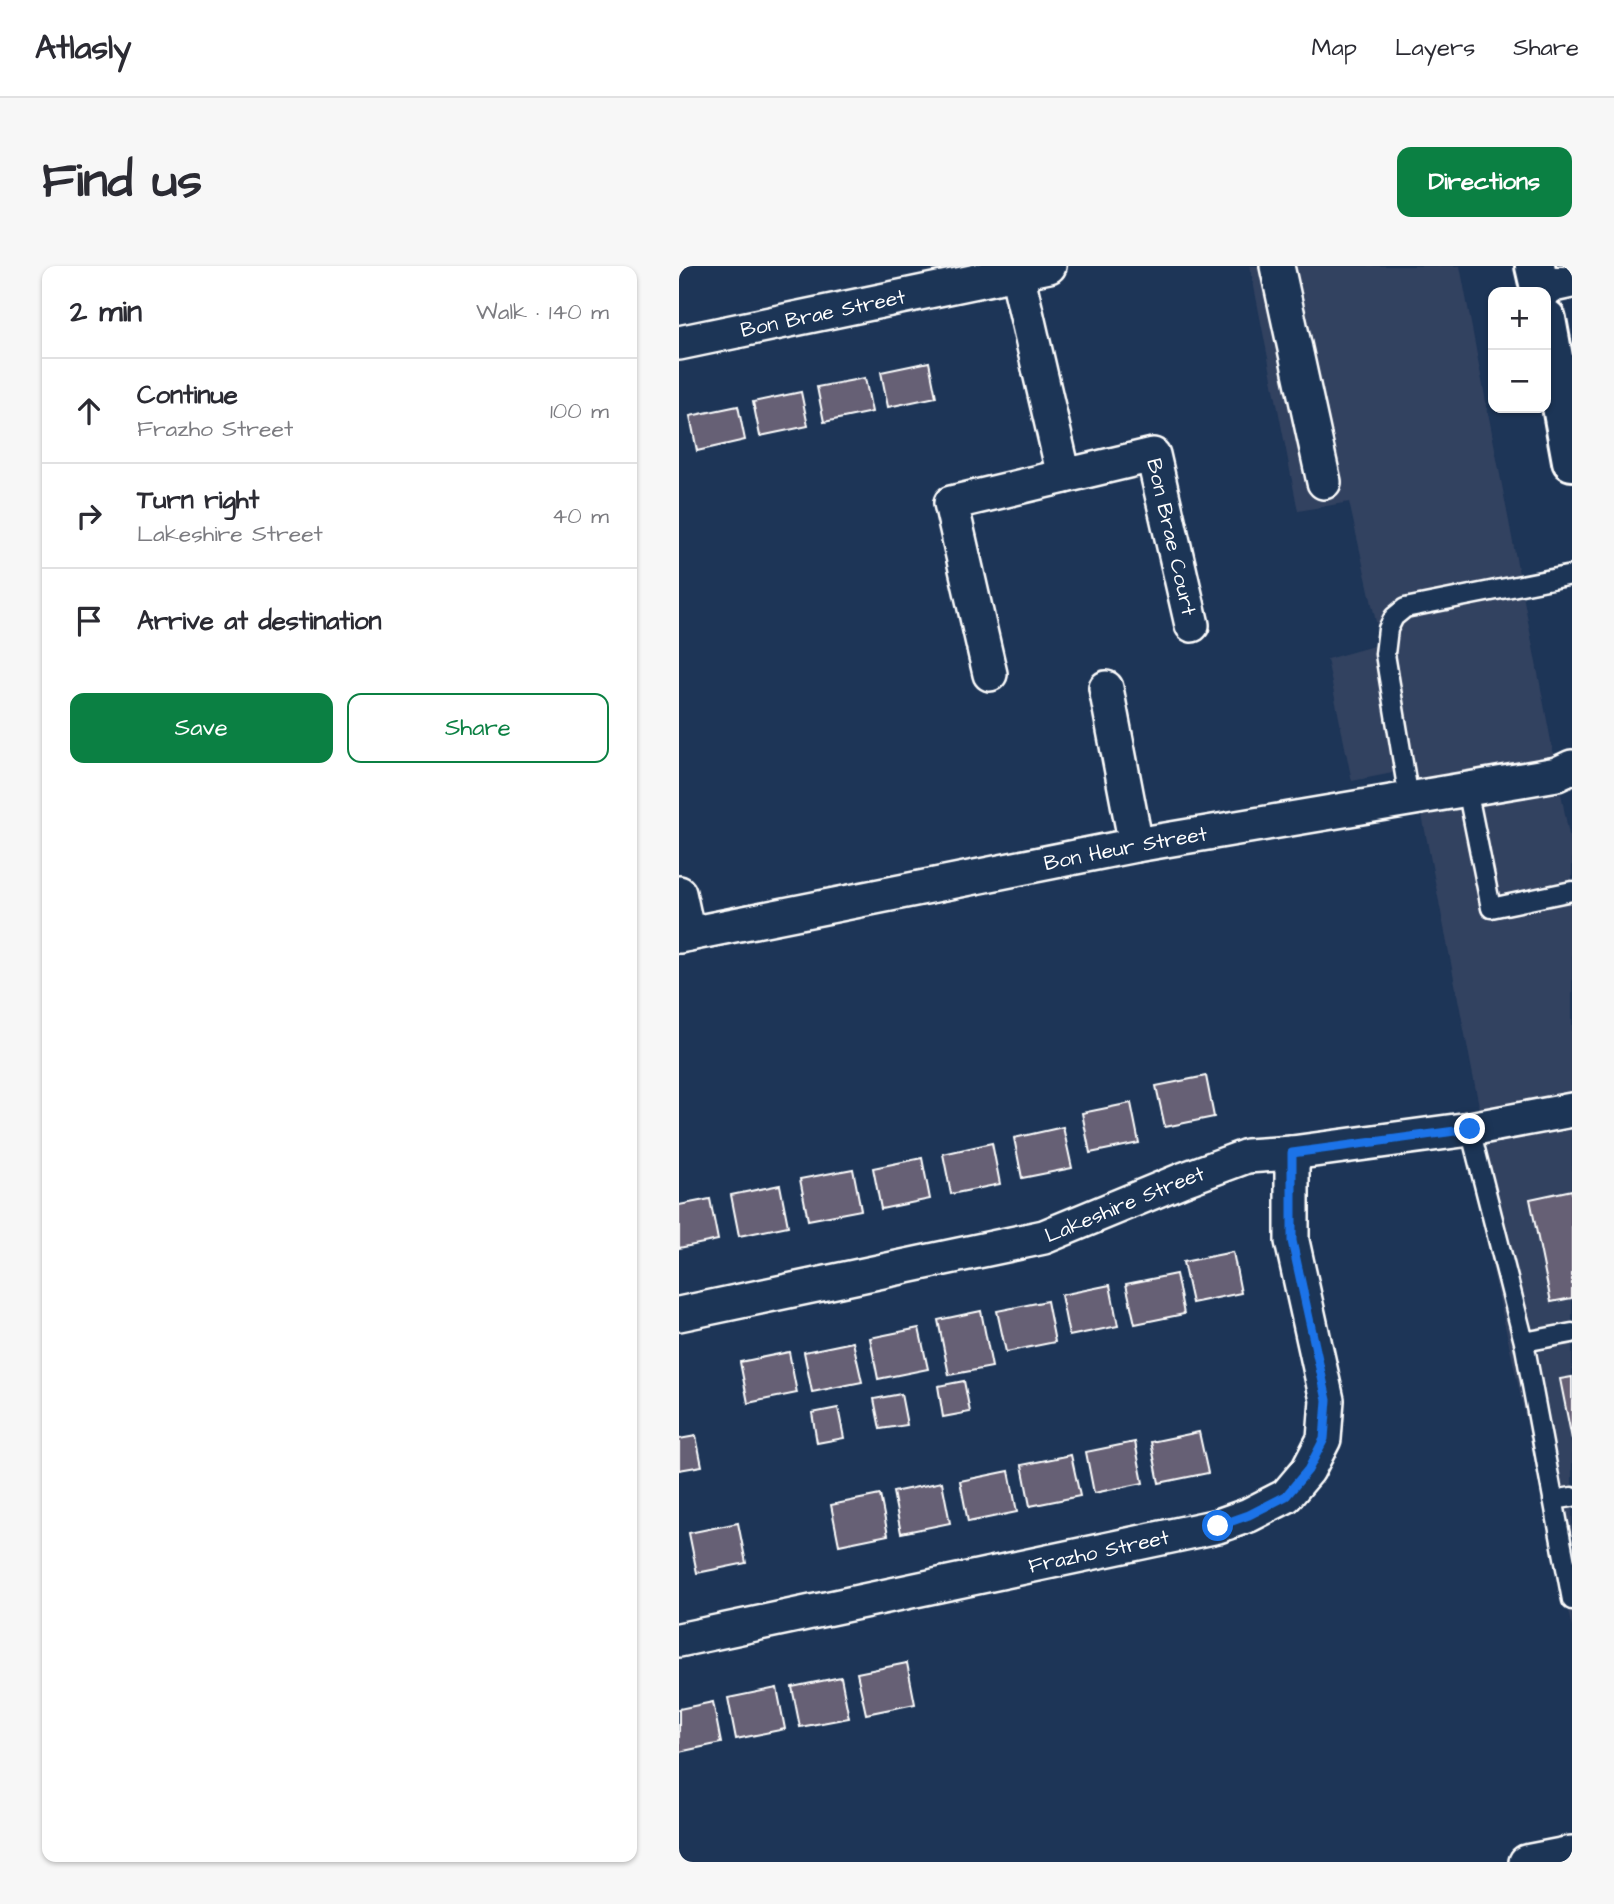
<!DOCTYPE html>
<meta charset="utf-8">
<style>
body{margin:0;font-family:"Architects Daughter",sans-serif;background:#f7f7f7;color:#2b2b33}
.controls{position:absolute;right:21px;top:21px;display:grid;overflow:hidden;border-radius:14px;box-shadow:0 2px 5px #0004}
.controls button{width:63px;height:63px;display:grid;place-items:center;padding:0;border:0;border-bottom:2px solid #e1e1e2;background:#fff;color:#2b2b33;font:35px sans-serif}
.stop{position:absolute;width:21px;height:21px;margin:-16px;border:5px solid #1a73e8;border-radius:50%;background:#fff}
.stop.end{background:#1a73e8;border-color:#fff;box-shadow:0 2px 7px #0008}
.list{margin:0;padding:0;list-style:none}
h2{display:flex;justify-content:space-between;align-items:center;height:91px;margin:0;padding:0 28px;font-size:30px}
h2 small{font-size:23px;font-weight:400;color:#7c7c81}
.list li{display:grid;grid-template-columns:46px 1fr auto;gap:21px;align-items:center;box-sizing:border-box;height:105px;padding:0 28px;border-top:2px solid #e1e1e2}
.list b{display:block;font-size:26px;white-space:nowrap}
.list p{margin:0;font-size:23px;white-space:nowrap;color:#7c7c81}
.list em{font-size:23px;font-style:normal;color:#7c7c81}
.actions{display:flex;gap:14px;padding:21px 28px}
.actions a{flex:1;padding:16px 0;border:2px solid #0b8043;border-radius:14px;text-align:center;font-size:24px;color:#0b8043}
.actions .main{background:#0b8043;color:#fff}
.icon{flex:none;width:38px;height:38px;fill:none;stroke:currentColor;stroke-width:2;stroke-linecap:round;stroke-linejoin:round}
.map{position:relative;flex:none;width:893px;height:1596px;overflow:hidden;border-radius:14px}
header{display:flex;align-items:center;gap:42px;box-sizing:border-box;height:98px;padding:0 35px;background:#fff;border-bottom:2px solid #e1e1e2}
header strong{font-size:33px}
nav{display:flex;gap:38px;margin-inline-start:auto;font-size:24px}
.intro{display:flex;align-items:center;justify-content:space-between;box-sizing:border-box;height:168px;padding:0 42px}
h1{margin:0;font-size:49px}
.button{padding:18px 32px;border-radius:14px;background:#0b8043;color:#fff;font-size:24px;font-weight:700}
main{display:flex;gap:42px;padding:0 42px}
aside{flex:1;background:#fff;border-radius:14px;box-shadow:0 2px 5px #0004}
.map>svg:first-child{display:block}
</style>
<header>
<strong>Atlasly</strong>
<nav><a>Map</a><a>Layers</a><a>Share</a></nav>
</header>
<div class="intro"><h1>Find us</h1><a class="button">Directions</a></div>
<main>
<aside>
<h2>2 min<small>Walk · 140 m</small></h2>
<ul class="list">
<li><svg class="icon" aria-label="ahead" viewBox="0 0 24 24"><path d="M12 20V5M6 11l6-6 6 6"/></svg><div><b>Continue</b><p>Frazho Street</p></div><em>100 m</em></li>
<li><svg class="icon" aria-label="right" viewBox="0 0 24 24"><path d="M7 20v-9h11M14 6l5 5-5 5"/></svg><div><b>Turn right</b><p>Lakeshire Street</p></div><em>40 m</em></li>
<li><svg class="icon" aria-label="arrive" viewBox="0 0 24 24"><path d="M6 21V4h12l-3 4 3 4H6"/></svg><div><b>Arrive at destination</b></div></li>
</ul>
<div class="actions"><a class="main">Save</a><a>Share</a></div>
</aside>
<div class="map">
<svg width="893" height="1596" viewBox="0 0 893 1596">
<rect width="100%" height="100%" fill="#1d3557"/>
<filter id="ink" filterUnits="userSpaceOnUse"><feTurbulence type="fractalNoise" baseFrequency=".0143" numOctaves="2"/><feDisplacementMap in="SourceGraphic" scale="14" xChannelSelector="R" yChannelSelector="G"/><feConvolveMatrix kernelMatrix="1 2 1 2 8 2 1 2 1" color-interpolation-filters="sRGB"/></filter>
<g filter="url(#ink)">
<path fill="#334260" d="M571,0h210l112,585v777l-101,-456 20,-5 -78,-398 -61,12 -25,-122 54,-15 -32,-142 -51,9z"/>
<path fill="#666075" stroke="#fff" stroke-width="2" d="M250,96l7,35 -48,10 -7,-35z
M186,112l7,34 -48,10 -7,-35z
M122,126l7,34 -48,10 -7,-34z
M59,140l7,34 -48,11 -7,-35z
M527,810l8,41 -49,10 -9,-41z
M452,837l8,40 -49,10 -8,-40z
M384,861l9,41 -50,10 -8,-40z
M313,877l8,41 -49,10 -8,-40z
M243,892l8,41 -49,10 -8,-41z
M174,903l8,41 -53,10 -8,-41z
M101,919l8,41 -49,10 -8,-41z
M893,924v108l-21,4 -21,-103z
M31,933l8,41 -39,8v-43z
M554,986l8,41 -49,10 -9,-41z
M497,1008l8,40 -49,10 -9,-40z
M431,1019l8,41 -49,10 -8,-41z
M368,1035l8,41 -49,10 -9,-41z
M302,1045l11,56 -43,8 -11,-55z
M240,1062l9,41 -50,10 -8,-41z
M174,1076l9,40 -50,10 -8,-40z
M110,1086l8,41 -49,10 -8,-41z
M893,1111v62l-12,-60z
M285,1115l6,31 -27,5 -5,-31z
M222,1128l6,31 -27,4 -6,-30z
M159,1142l6,30 -27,5 -5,-30z
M520,1166l9,41 -49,10 -8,-41z
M17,1170l6,30 -23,4v-31z
M456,1176l8,41 -49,10 -8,-41z
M392,1189l9,41 -50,10 -8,-41z
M330,1205l8,41 -49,10 -8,-41z
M263,1216l8,41 -49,10 -8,-41z
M201,1229l8,40 -49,10 -8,-40z
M59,1257l8,40 -49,10 -8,-40z
M228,1397l8,41 -49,10 -9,-41z
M162,1411l8,41 -49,9 -8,-40z
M98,1422l8,41 -49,10 -8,-41z
M34,1436l8,41 -42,9v-43z"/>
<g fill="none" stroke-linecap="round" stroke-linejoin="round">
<g stroke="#fff" stroke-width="23">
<path id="service" d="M788,523l24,119 81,-17
M730,533l-24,-145 3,-25 6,-12 11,-9 167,-33
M791,863l54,213
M893,1067l-48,9 48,258
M874,1234l19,-3"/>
</g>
<g stroke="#fff" stroke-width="38">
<g id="minor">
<path d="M598,0l47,216"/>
<path d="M338,7l47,203"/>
<path d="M861,22l32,-7"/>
<path id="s1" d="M0,77l370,-77"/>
<path id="s2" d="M311,408l-39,-171 202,-48 39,170"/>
<path d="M427,422l30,157"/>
<path d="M0,627l9,41"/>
<path id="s3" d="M0,670l457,-91 421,-71 15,-7"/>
<path id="s4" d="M0,1048l365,-77 138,-57 65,-24 45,-3 178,-24 102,-19"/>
<path id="s5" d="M0,1374l539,-114 31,-11 37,-19 22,-26 16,-31 3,-39 -35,-159v-88"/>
<path d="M847,1596l46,-9"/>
</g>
</g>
<g stroke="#fff" stroke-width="44">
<path id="secondary" d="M856,0l6,26
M867,53l26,142"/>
</g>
<use href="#service" stroke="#1d3557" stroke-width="18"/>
<use href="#minor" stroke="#1d3557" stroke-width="33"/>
<use href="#secondary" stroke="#1d3557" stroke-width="38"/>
</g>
</g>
<g fill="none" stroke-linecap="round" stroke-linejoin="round" filter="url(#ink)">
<path stroke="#1a73e8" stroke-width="9" d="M539,1260l31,-11 37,-19 22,-26 16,-31 3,-39 -35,-159v-88l178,-24"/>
</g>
<g text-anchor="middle" stroke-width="5" stroke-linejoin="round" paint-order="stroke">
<g font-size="21" fill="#fff" stroke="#1d3557">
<text dy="7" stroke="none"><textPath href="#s1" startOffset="147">Bon Brae Street</textPath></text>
<text dy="7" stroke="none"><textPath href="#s2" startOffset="467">Bon Brae Court</textPath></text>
<text dy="7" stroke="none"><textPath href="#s3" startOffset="455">Bon Heur Street</textPath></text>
<text dy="7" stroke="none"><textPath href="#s4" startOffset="460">Lakeshire Street</textPath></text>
<text dy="7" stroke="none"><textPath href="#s5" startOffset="429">Frazho Street</textPath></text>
</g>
</g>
</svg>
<div class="controls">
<button>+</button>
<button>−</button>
</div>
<div class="stop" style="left:539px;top:1260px"></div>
<div class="stop end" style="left:791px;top:863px"></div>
</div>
</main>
